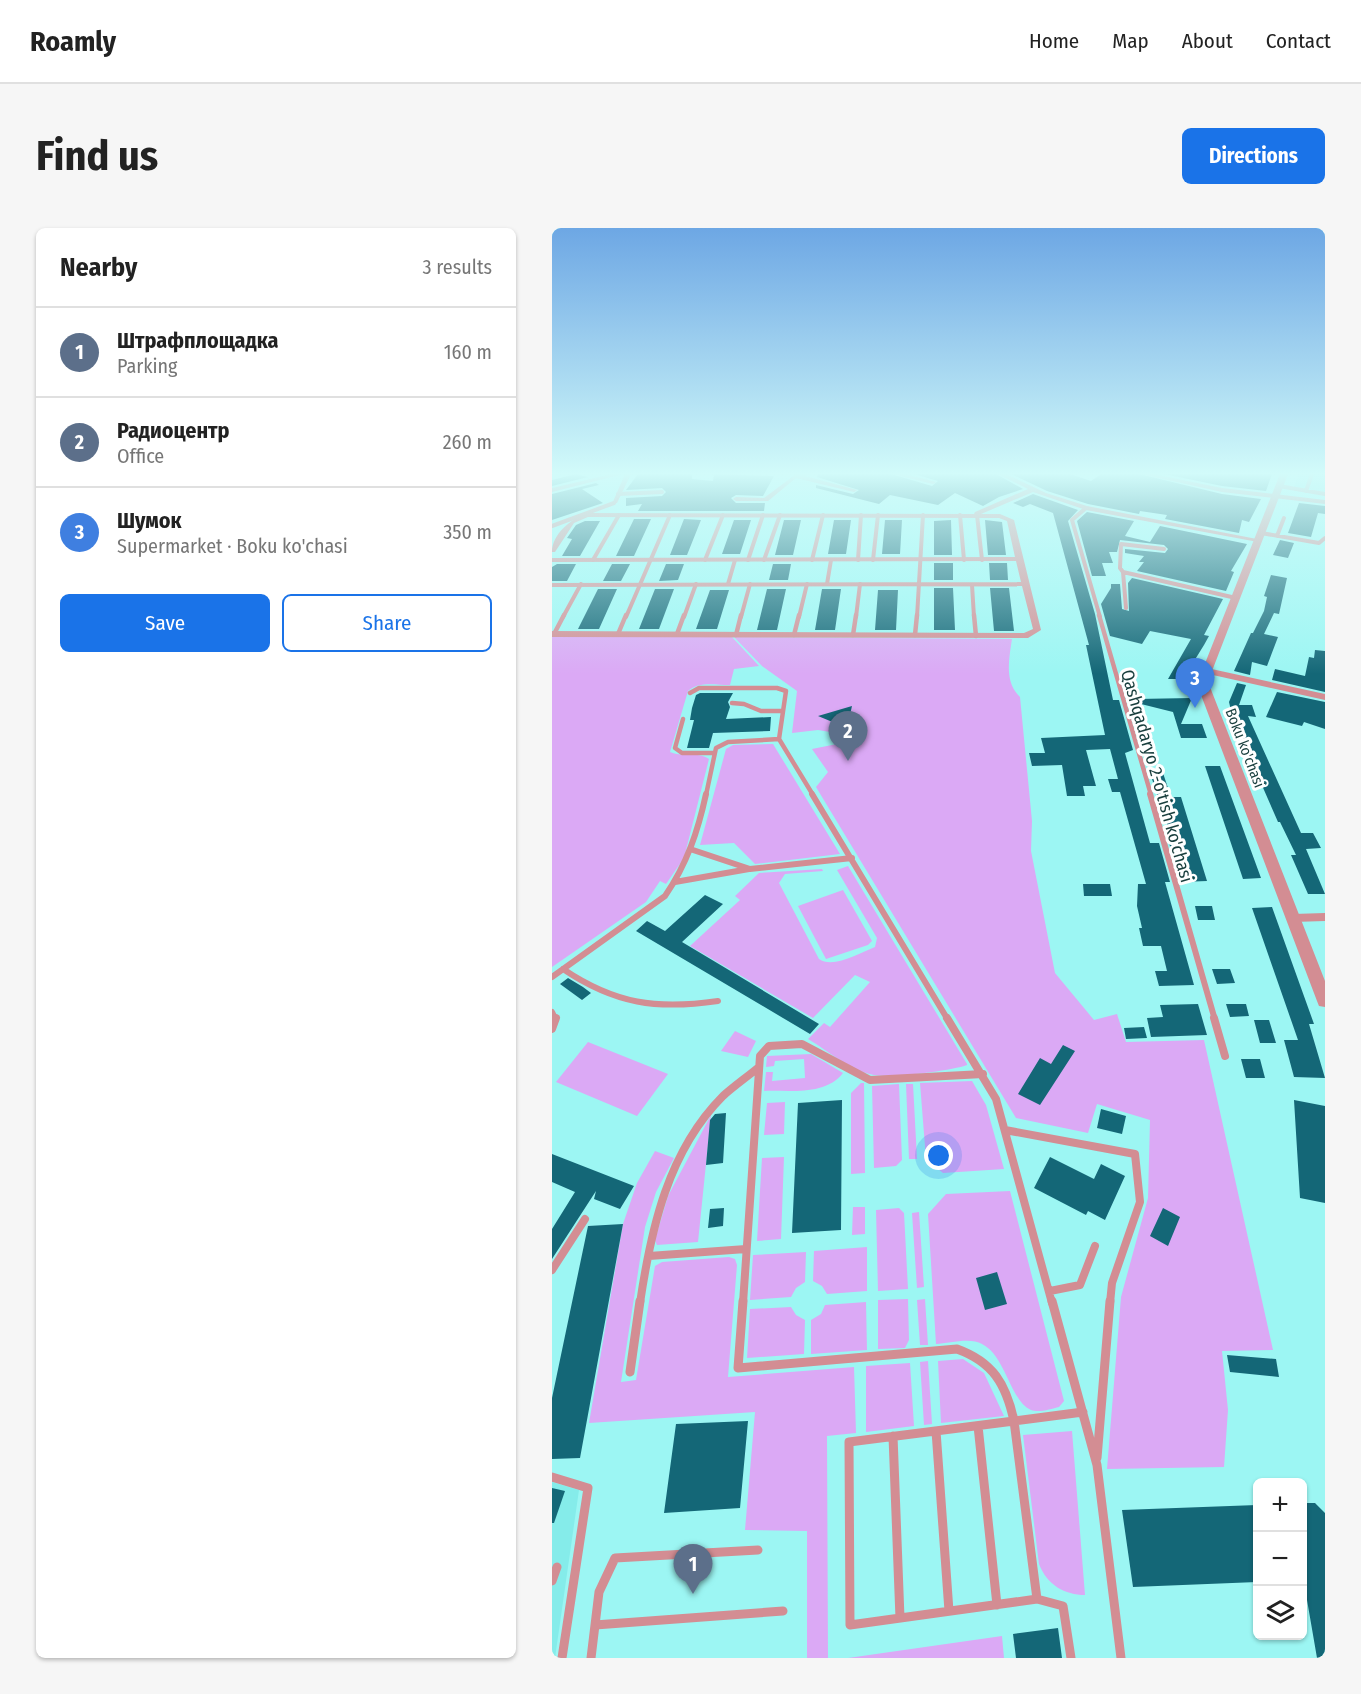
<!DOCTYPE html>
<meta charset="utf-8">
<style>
body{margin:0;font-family:"Fira Sans Condensed",sans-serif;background:#f6f6f6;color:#222}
.controls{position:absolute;right:18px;bottom:18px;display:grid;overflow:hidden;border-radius:9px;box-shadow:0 2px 4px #0004}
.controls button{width:54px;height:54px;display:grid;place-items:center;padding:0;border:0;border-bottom:2px solid #e0e0e0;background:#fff;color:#222;font:30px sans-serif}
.you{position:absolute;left:387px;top:928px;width:21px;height:21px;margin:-15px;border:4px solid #fff;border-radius:50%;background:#1a73e8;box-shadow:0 0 0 9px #1a73e833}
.badge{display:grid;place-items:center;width:39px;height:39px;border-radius:50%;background:#1a73e8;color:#fff;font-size:20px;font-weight:700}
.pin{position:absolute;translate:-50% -50px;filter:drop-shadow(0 2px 3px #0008)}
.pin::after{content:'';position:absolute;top:32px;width:21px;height:18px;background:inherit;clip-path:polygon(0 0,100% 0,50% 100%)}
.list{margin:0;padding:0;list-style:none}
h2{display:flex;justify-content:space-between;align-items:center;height:78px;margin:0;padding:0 24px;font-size:26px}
h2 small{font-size:20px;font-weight:400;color:#767676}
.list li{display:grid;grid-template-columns:39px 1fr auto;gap:18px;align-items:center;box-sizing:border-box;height:90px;padding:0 24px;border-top:2px solid #e0e0e0}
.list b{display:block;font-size:22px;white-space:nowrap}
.list p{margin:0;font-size:20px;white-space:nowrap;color:#767676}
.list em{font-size:20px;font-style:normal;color:#767676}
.actions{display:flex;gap:12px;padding:18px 24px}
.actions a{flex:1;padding:14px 0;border:2px solid #1a73e8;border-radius:9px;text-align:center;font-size:21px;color:#1a73e8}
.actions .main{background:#1a73e8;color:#fff}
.icon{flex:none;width:33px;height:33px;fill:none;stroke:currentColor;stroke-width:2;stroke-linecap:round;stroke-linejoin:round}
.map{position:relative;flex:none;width:773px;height:1430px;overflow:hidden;border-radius:9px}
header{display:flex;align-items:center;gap:36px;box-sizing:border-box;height:84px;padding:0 30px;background:#fff;border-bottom:2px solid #e0e0e0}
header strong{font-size:28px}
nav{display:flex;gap:33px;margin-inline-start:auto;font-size:21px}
.intro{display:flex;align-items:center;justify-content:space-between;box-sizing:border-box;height:144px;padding:0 36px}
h1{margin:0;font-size:42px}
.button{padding:15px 27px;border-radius:9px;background:#1a73e8;color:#fff;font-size:21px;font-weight:700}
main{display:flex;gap:36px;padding:0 36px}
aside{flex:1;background:#fff;border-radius:9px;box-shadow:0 2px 4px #0004}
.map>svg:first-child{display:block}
</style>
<header>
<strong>Roamly</strong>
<nav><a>Home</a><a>Map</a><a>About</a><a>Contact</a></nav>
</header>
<div class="intro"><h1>Find us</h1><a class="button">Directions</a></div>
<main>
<aside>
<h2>Nearby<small>3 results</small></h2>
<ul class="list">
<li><span class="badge" style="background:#5c6f8a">1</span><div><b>Штрафплощадка</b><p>Parking</p></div><em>160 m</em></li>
<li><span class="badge" style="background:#5c6f8a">2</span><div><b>Радиоцентр</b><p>Office</p></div><em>260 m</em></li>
<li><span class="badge" style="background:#3f7fe0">3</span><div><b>Шумок</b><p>Supermarket · Boku ko'chasi</p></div><em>350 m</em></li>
</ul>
<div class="actions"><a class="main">Save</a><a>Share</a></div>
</aside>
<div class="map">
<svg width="773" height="1430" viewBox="0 0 773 1430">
<rect width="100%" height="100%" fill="#9cf6f3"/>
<path fill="#85ecea" d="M747,246h26v18l-31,-5z
M0,1254l27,8 -24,168h-3z"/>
<path fill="#dba9f5" d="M0,408l180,1 27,29 -25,3 -4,16c-14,0 -32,-4 -42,6l-18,61c13,6 28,-1 39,7l-25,99 -18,26 -6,-3 -14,21 -94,65z
M182,409l278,2c-3,20 -8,43 8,58l12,124 -1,30 24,122 39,47 23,-6 9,28 78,-2 69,310 -51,1 6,59 -4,57 -117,2 14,-172 27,-99 2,-78 -53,-16 -9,29 -72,-15 -200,-331 12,-15 -16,-23 25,-5 -4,-8 3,-3 -18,-3 -26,3 5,-42 -35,-25z
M221,516l67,110 -85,10 -21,-21 -34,2 26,-96 7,-4z
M296,638l119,198v1c-16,6 -76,13 -93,10 -23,-4 -47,-25 -66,-36l16,-16 6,4 40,-45 -15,-7 -42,43 -123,-72 50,-46 -5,-4 24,-23 63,-4 1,2 -38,3 -6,9 40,76c14,10 41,-6 56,-12l2,-9 -40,-68z
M291,662l29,51 -4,4 -42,14 -28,-53z
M183,803l21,10 -8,16 -27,-6z
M36,814l80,32 -31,42 -81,-34z
M259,826l32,19c-18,23 -52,17 -79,18l2,-19h7l-1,9 33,-3 -1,-19 -29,2 -1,5 -8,1 1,-11z
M420,853l14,24 18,64 -61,4 -17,-14 -6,-76z
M309,855h3l1,90 -14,1v-81z
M347,856l3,76 -6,6 -22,2 -2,-82z
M354,856h7l4,75h-8z
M233,874l-1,32 -20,1 3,-32z
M159,887l-13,127 -41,3 -2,-5 13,-44z
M103,923l19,7 -18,34 -11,35 -24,155 15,-2 19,-114 7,-4 67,-5 6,2 2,6 -9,112 126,-10 2,66 -29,3 1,222h-21v-127l-62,-1 10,-118 -166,11 34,-199 14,-41z
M232,929l-3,82 -24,2 5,-83z
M458,963l54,210 -5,6c-8,2 -20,6 -28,3 -21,-9 -25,-54 -49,-66 -11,-7 -33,-1 -46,0l-8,-130 18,-20z
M301,979h12v27l-13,1z
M347,980l5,5 4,76 -30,2 -2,-81z
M367,984l5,75 -7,1 -5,-75z
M315,1019v44l-40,3 -5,-8 -9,-5 1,-30z
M254,1024l-1,30 -9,6 -5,9 -41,3 3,-45z
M356,1071l1,41 -4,8 -27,1v-49z
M373,1071l3,46h-8l-3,-45z
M314,1074l1,48 -56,4v-34l10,-6 4,-9z
M239,1079l5,8 9,5 -1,34 -57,4 3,-49z
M411,1131l21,14 20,43 -63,7 -3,-62z
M376,1133l4,63 -8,1 -4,-63z
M358,1135l4,63 -48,6v-66z
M520,1203l13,164c-20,0 -38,-10 -46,-31l-16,-129z
M450,1408l2,22h-156z"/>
<path fill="#146777" d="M24,246l12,3 -36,9v-6z
M86,246h54v5l21,2 1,-7 60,2 -11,20 -27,-1 -5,3 5,5h29l-1,8h-126l4,-7 -16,2v-8l36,-2 4,-4 -4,-4 -36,2z
M266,246h73l41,12 6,-5 -24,-7h82l27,15 -24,8 -16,9 -28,-13 -17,12 -48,-10 -11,9 -63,-16v-3l37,9 6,-4 -42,-13z
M459,246h59l21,7 10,-7h38l83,20 39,5 -12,23 -7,-2 -3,13 -74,-14 2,-4 -27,-4 -1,3 -51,-10 -41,-13z
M612,246h108l-6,17 -44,-5z
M44,255l3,2 -17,4 21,14 -51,17v-26z
M481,266l45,16 -10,11 27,93 18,86h6l14,50 -8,3 25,90h9l11,39h-5l29,103 -35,1 -4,-15h12l-6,-25h-18l-4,-18h3l-5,-22 1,-22h8l-26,-92h-8l-4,-13h10l-8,-30 -24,1 10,36h-13l2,10h-18l-5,-31 -30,1 -3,-13h16l-4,-15 64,-3 -19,-90h3l-36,-132 -23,-9 -7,3 -10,-4z
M747,275l26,3v8l-7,-1 -7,24 -23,-4z
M535,284l47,9 -9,15 25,6 10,-16 87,18 -16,27 3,1 -8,19 -89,-20 7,-9h-5l5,-6 -19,-3v-4l40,4 3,-4 -4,-4 -44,-5 -3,12h-8l4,11h-11l4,13h-14l-15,-55z
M82,291h17l-17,37h-18z
M132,291l17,1 -14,35h-17z
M182,292h17l-11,34h-18z
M232,292h17l-8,35h-18z
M282,292h17l-5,34h-18z
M333,292h17l-2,34h-18z
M399,292l1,35h-18v-34z
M433,292l17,2 4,33h-18z
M33,293h15l-20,35h-18l10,-17 -5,-1 9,-13z
M728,312l14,3 -6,15 -15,-3z
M382,335h19v17h-19z
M437,335h18l1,17h-18z
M5,336h19l-9,17h-15v-14z
M60,336h18l-9,17h-18z
M114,336h18l-6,16 -19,1z
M221,336h18l-3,16h-19z
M719,347l16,3 -8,36 -5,-1 -10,21 14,3 -11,29 -15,-4 -2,13 -16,-4 17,-38h2l11,-22 3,-14 -3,-1z
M580,350l91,21 -19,36 5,1 -5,9 -21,34h-15l23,-40 -41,-8 -8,13 -32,-8 -9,-32 10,-16v-4h9l2,25 7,2 -1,-28z
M382,360h19l2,42h-21z
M438,360h19l5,43h-20z
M46,361h19l-18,40h-21z
M103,361h19l-15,40h-20z
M215,361h19l-9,41h-20z
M270,361h19l-6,41h-20z
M158,362h19l-12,39h-21z
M326,362h20l-2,40h-21z
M763,422l10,1v41l-53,-12 3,-11 30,7 4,-19 5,1z
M685,455l9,2 -7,20h13l4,12 -8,-1 53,117h12l8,15 -15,1 19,45h-17l-17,-39h5l-16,-33h-2l-45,-103 -4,-17z
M725,464l48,10v27l-21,-7 -2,4 -36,-9z
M148,465h33l-5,9 2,5 -4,12 45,-2 -1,14 -57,2 -4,15h-22l7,-28h-4l2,-12 4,-13z
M640,470l-11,26h21l5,14h-26l-8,-26 -36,-9 15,42 -10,3 -14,-49 9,2v-2z
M300,478l-5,22 -29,-12z
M653,538h15l41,112 -18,1z
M598,545h13l8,24h10l26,84 -26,1 -12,-39 4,-1z
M531,656h27l2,12h-28z
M153,667l18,9 -41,38 137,82 -9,10 -174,-103 11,-10 18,10z
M643,678h17l3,14h-17z
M720,679l42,117h-5l16,54 -31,-1 -10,-37h14l-46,-132z
M660,741h18l5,14 -18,1z
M16,750l15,9 8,6 -9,7 -22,-16z
M646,776l9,31 -56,2 -4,-19 16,-1 -3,-12z
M674,776h20l3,12 -19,1z
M702,792h15l7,23h-16z
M592,799l3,11 -21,1 -2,-11z
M511,817l12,6 -35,54 -22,-11 22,-36 11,6z
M689,831h19l5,19h-19z
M290,872l-1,130 -49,3 6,-130z
M742,872l31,6v97l-25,-5z
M549,881l25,7 -4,18 -25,-6z
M174,885l-3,50 -17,2 4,-45 5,-6z
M0,926l82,32 -14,23 -26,-10 2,-8 -44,68v-30l23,-37 -23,-10z
M498,929l44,22 7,-15 24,12 -20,44 -17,-9 -2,4 -52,-27z
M172,980l-1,18 -15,2 2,-19z
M611,980l17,9 -12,29 -18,-10z
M71,996l-43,234 -28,1v-61l36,-172z
M445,1044l10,32 -22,6 -9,-32z
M675,1127l49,4 3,18 -49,-5z
M196,1193l-8,87 -76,5 12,-89z
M0,1260l13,3 -11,32h-2z
M750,1275h13l10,10v145h-8l-10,-58 -5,-5z
M705,1277v77l-124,5 -11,-77z
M506,1400l4,30h-46l-3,-24z"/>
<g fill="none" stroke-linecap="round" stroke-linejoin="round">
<path stroke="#d38d93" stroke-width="4" d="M727,258l46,8
M754,263l6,-17
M66,266l44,-2
M534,280l-14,12 28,97
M408,287l4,45
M425,287l5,45
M0,298l62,-23
M709,305l58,10 6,-5
M725,308l7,-18
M41,332l26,-45
M153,332l18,-45
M196,332l15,-45
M212,332l16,-45
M260,332l11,-45
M306,332l3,-45
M321,332l5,-45
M571,344l-3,-4 1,-24 43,5
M176,356l7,-24
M275,356l4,-24
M420,357l2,32
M574,380l-3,-36 113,26
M11,389l18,-33
M74,389l44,-102
M132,389l12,-33
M189,389l9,-33
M247,389l8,-33
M304,389l4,-33
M365,389l6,-102"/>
<path stroke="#d38d93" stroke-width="4.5" d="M422,387l2,21
M547,387l52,180
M2,406l10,-19
M66,406l8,-19
M125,406l7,-19
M184,407l5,-20
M242,407l5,-20
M301,407l3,-20
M363,407l2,-20
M138,465l9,-5h78l9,3 -7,48 34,56
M180,475l12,1 17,7h22
M131,491l-8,29 7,5h33
M154,567l10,-47 12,-6 51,-3"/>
<path stroke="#d38d93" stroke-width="6" d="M260,566l136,226
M598,566l65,226
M141,622l57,19 102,-11
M123,654l74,-13
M11,741c52,35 94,41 155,32
M0,749l113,-81c22,-32 33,-65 41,-102
M0,784l4,8"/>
<path stroke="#d38d93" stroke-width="8" d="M395,790l49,81 56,204
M662,790l11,38
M0,801l4,-11
M453,902l130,24 5,48 -28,81 -2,20
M97,1028l97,-7
M0,1042l33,-51
M498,1063l30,-6 15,-39
M88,1075c11,-74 28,-152 83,-207 11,-10 24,-19 36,-29
M191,1075l17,-247 9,-10 33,-2 68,36 113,-6"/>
<path stroke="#d38d93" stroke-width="9" d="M191,1073l-5,67 219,-19c36,13 49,35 57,72
M500,1073l45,164 24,193
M78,1144l10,-71
M462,1193l23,178 -187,26 -1,-183z
M462,1193l69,-9
M426,1198l19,179
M384,1203l13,180
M341,1208l7,182
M545,1230l13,-157
M0,1249l36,11 -26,170
M0,1353l5,-14
M485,1371l26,7 8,52
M43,1397l188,-14
M39,1430l8,-66 16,-34 143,-8"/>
<path fill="#d38d93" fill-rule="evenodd" d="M60,246h11l-71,18v-4z
M73,246h6l-14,29 -5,1z
M244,246h14l-5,2 52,14 -3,2 -58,-14 -28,23h-32l-3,-2 3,-2 28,1z
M341,246h12l31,8 -3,2z
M446,246h8l40,19 41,13 175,34 -4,2 -172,-32 -53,-18 -52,22h19l14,6 27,110 -13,8 -476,-1v-6l472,2 9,-4 -11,-43 -470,1v-4l469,-1 -5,-21 -464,1v-4l463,-1 -8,-36 -8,-3 -411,-1 -14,6 -19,29h-3c0,-18 19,-33 35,-39l387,1 1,-2 53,-23z
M589,246h12l69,14 103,12v4l-103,-12z
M655,440l118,26v6l-121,-27v-4z
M773,685v8l-32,1 -6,-4 6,-4z"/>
<path fill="#d38d93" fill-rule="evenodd" d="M728,246h8l-76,197 -2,16 115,294v26l-6,-1 -2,-5 -119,-314 4,-16z"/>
</g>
<linearGradient id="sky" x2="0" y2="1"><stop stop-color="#6da7e4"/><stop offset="0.55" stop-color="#d2fbfa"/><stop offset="1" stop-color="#d2fbfa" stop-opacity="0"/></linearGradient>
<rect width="773" height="446" fill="url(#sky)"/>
<g text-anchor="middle" stroke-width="6" stroke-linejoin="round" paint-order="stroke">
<g font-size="15" fill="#183e3d" stroke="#fff">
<text transform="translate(693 520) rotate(69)" y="5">Boku ko'chasi</text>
</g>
<g font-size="18" fill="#183e3d" stroke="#fff">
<text transform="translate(605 548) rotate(74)" y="6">Qashqadaryo 2-o'tish ko'chasi</text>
</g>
</g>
</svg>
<div class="controls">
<button>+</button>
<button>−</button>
<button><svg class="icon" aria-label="layers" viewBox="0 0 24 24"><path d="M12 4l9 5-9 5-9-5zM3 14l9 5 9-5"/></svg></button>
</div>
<div class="you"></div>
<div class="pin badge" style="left:141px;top:1366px;background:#5c6f8a">1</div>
<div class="pin badge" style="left:296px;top:533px;background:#5c6f8a">2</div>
<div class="pin badge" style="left:643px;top:480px;background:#3f7fe0">3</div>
</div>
</main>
